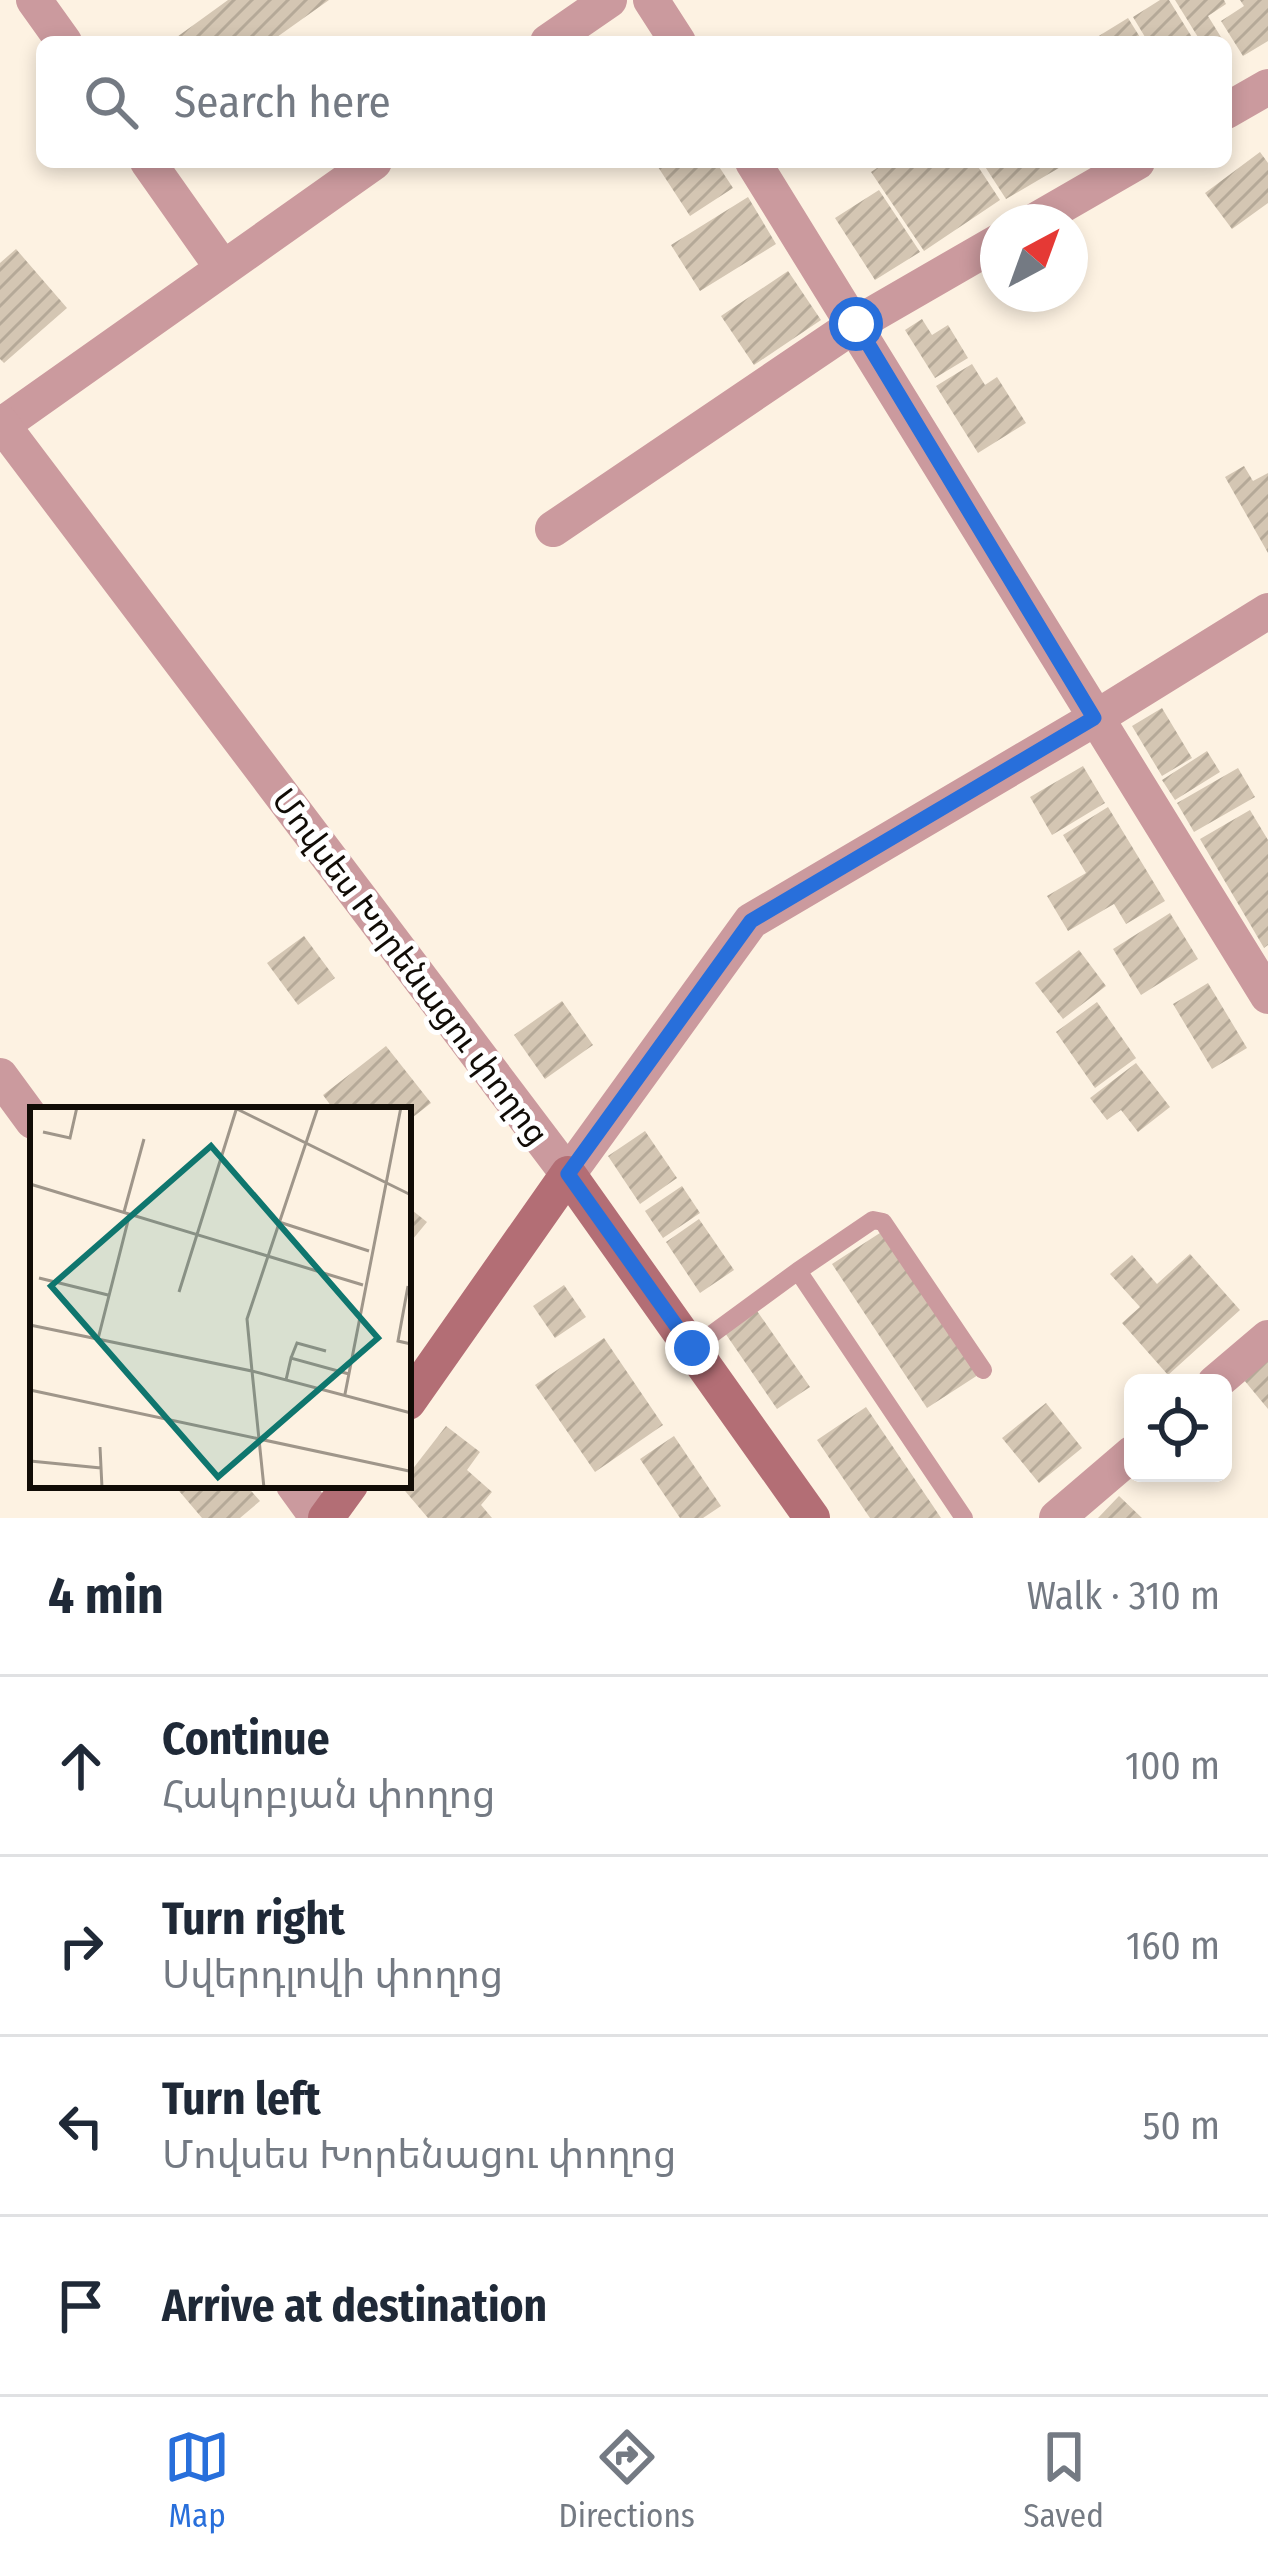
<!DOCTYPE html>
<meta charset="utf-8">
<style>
body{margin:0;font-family:"Fira Sans Condensed","Noto Sans Armenian",sans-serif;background:#f6f6f7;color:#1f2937}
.controls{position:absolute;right:36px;bottom:36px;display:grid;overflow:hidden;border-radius:18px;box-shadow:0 6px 18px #0003}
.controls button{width:108px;height:108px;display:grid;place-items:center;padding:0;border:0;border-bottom:3px solid #e0e1e3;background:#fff;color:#1f2937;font:60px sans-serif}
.compass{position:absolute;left:980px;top:204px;width:108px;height:108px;border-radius:50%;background:#fff;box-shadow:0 6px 18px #0003;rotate:41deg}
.stop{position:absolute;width:36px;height:36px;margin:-27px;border:9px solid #286fdb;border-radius:50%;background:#fff}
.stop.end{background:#286fdb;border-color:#fff;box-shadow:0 3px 12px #0008}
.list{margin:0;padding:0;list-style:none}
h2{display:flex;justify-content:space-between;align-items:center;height:156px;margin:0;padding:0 48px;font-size:51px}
h2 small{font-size:39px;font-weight:400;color:#747a83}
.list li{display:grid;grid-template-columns:78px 1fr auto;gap:36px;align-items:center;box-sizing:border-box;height:180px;padding:0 48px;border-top:3px solid #e0e1e3}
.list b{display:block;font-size:45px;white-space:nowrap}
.list p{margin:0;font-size:39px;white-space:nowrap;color:#747a83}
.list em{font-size:39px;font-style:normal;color:#747a83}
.icon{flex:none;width:66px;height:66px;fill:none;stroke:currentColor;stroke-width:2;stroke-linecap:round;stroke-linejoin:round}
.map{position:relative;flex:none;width:1268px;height:1518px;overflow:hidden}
.search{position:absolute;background:#fff;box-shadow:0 6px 18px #0003;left:36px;right:36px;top:36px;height:132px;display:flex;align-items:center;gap:30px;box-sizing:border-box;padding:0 42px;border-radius:18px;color:#747a83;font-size:45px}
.sheet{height:876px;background:#fff}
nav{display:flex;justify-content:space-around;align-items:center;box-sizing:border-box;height:168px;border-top:3px solid #e0e1e3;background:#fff;font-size:33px;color:#747a83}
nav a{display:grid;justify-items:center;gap:6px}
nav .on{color:#286fdb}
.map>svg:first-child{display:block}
</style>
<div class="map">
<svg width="1268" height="1518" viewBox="0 0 1268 1518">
<defs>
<pattern id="building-hatch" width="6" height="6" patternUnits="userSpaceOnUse" patternTransform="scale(3)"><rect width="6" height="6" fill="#d4c6b3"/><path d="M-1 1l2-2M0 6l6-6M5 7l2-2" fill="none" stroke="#b5a998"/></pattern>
</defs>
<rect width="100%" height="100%" fill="#fdf2e2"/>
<path fill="url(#building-hatch)" d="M228,0h101l-59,42h-100z
M1160,0h9l26,42h-47l-15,-25z
M1175,0h49l2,4 -18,12 16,26h-23z
M1240,0h28v41l-25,15 -22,-35 23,-15z
M1128,18l15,24h-54z
M1260,152l8,11v40l-36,26 -27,-36z
M666,162h50l17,26 -43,28 -32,-49z
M886,162h89l25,38 -76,51 -53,-79z
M982,162h87l-63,37z
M879,190l41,62 -45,28 -40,-62z
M748,197l28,47 -76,47 -29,-46z
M16,249l51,59 -63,55 -4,-4v-96z
M788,271l33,49 -67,45 -33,-49z
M922,319l10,16 16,-10 20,33 -33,20 -30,-48z
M972,364l13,21 12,-8 29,46 -48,30 -42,-67z
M1244,466l9,15 15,-8v80l-43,-76z
M1162,708l30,50 -30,18 -30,-50z
M1207,751l13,21 -45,28 -13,-20z
M1083,766l22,37 -53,32 -22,-38z
M1238,768l17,29 -61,35 -17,-29z
M1108,807l57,94 -39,23 -12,-20 -46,27 -21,-35 39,-23 -23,-38z
M1250,810l18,30v105l-4,3 -64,-109z
M1170,913l28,46 -57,36 -28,-46z
M304,936l31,42 -37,27 -31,-42z
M1079,950l27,36 -43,33 -28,-36z
M1208,983l39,65 -35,21 -39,-65z
M562,1001l31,44 -48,34 -31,-44z
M1097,1002l39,56 -41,30 -39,-56z
M386,1046l45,57 -23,18v-11h-74l-11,-15z
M1136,1063l34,44 -32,25 -17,-22 -14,10 -17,-22z
M645,1131l32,47 -37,26 -32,-48z
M682,1186l18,27 -37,25 -18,-27z
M408,1207l19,15 -19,23z
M699,1219l35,51 -34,23 -34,-51z
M883,1231l95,144 -51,33 -95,-144z
M1190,1254l50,56 -72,65 -46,-52 18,-16 -30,-33 22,-19 25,29z
M564,1285l22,32 -31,21 -22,-32z
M755,1308l55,79 -33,22 -54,-79z
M604,1338l59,87 -68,47 -60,-87z
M1268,1349v60l-29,-35z
M1046,1403l36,45 -43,35 -37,-45z
M866,1407l67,99 8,12h-71l-53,-78z
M446,1426l34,26 -13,18 25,22 -11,13 11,13h-64l-28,-33h8v-10z
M674,1436l47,70 -18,12h-23l-40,-59z
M174,1485h72l14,16 -20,17h-38z
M1119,1496l23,22h-44z"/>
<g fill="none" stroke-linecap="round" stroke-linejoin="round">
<path stroke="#cb9a9e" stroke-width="18" d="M798,1271l75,-51 10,2 100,148
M693,1348l105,-77 166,247"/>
<path stroke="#cb9a9e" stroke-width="36" d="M34,0l30,42
M651,0l27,42
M548,42l61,-42
M1226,111l42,-24
M148,162l74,105
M753,162l515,834
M1033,222l104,-60
M2,425l372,-263
M553,529l303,-205 142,-82
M0,1076l33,45
M568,1174l183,-253 343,-202 174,-108
M1215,1383l53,-45
M294,1485l24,33
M1057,1518l76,-65"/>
<path stroke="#cb9a9e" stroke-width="36" d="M0,422l568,752"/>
<path stroke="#b36e75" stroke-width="36" d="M408,1402l160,-228 244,344
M326,1518l24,-33"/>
</g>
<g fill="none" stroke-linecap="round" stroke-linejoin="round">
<path stroke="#286fdb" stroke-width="15" d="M692,1348l-124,-174 183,-253 343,-203 -238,-394"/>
</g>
<g text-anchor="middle" stroke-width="10" stroke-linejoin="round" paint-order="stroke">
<g font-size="33" fill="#110c06" stroke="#fff">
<text transform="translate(411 966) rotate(53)" y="12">Մովսես Խորենացու փողոց</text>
</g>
</g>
<g transform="translate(30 1107)">
<rect width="381" height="381" fill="#fdf2e2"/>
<path fill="none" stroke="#9f968a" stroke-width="3" d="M203,0l178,88M13,25l27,6 7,-31M0,77l333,101M94,105l20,-73M249,115l90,29M9,171l69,17M378,179l-10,55 13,3M149,185l58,-185M0,218l222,46 -5,-52 71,-212M68,232l32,-126M261,251l6,-15 29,8M256,273l5,-22 58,16M0,283l379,81M315,287l56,-287M70,340l2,41M0,354l71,7M234,381l-12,-117 159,42"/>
<path fill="#0f766e" fill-opacity="0.15" stroke="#0f766e" stroke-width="6" d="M181,39l167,192 -160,139 -167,-191z"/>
<rect width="381" height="381" fill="none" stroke="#110c06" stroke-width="6"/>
</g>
</svg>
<div class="controls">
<button><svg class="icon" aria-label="locate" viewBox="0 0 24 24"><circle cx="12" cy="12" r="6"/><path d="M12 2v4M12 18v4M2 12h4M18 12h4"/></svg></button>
</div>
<svg class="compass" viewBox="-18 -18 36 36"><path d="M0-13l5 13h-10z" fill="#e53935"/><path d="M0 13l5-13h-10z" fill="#747a83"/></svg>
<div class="stop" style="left:856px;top:324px"></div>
<div class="stop end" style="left:692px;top:1348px"></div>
<div class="search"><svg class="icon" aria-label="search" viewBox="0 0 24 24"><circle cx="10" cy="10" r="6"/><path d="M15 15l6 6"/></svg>Search here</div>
</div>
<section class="sheet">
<h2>4 min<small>Walk · 310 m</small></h2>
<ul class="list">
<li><svg class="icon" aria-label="ahead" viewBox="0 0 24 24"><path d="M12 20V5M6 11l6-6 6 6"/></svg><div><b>Continue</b><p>Հակոբյան փողոց</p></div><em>100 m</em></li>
<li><svg class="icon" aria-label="right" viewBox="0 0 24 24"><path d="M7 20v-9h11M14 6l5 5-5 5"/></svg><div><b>Turn right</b><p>Սվերդլովի փողոց</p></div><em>160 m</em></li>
<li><svg class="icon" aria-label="left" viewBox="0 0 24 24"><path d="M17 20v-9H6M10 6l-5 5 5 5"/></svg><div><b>Turn left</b><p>Մովսես Խորենացու փողոց</p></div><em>50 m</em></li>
<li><svg class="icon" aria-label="arrive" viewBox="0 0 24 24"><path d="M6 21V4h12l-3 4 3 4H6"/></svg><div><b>Arrive at destination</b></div></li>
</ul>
</section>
<nav>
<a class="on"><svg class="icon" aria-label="map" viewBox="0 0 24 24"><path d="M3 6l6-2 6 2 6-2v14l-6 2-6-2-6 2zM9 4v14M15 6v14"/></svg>Map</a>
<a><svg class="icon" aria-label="directions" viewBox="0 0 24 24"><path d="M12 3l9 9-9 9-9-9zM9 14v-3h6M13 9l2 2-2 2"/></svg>Directions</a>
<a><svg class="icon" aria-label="saved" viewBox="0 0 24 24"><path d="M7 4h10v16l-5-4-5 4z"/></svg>Saved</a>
</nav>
